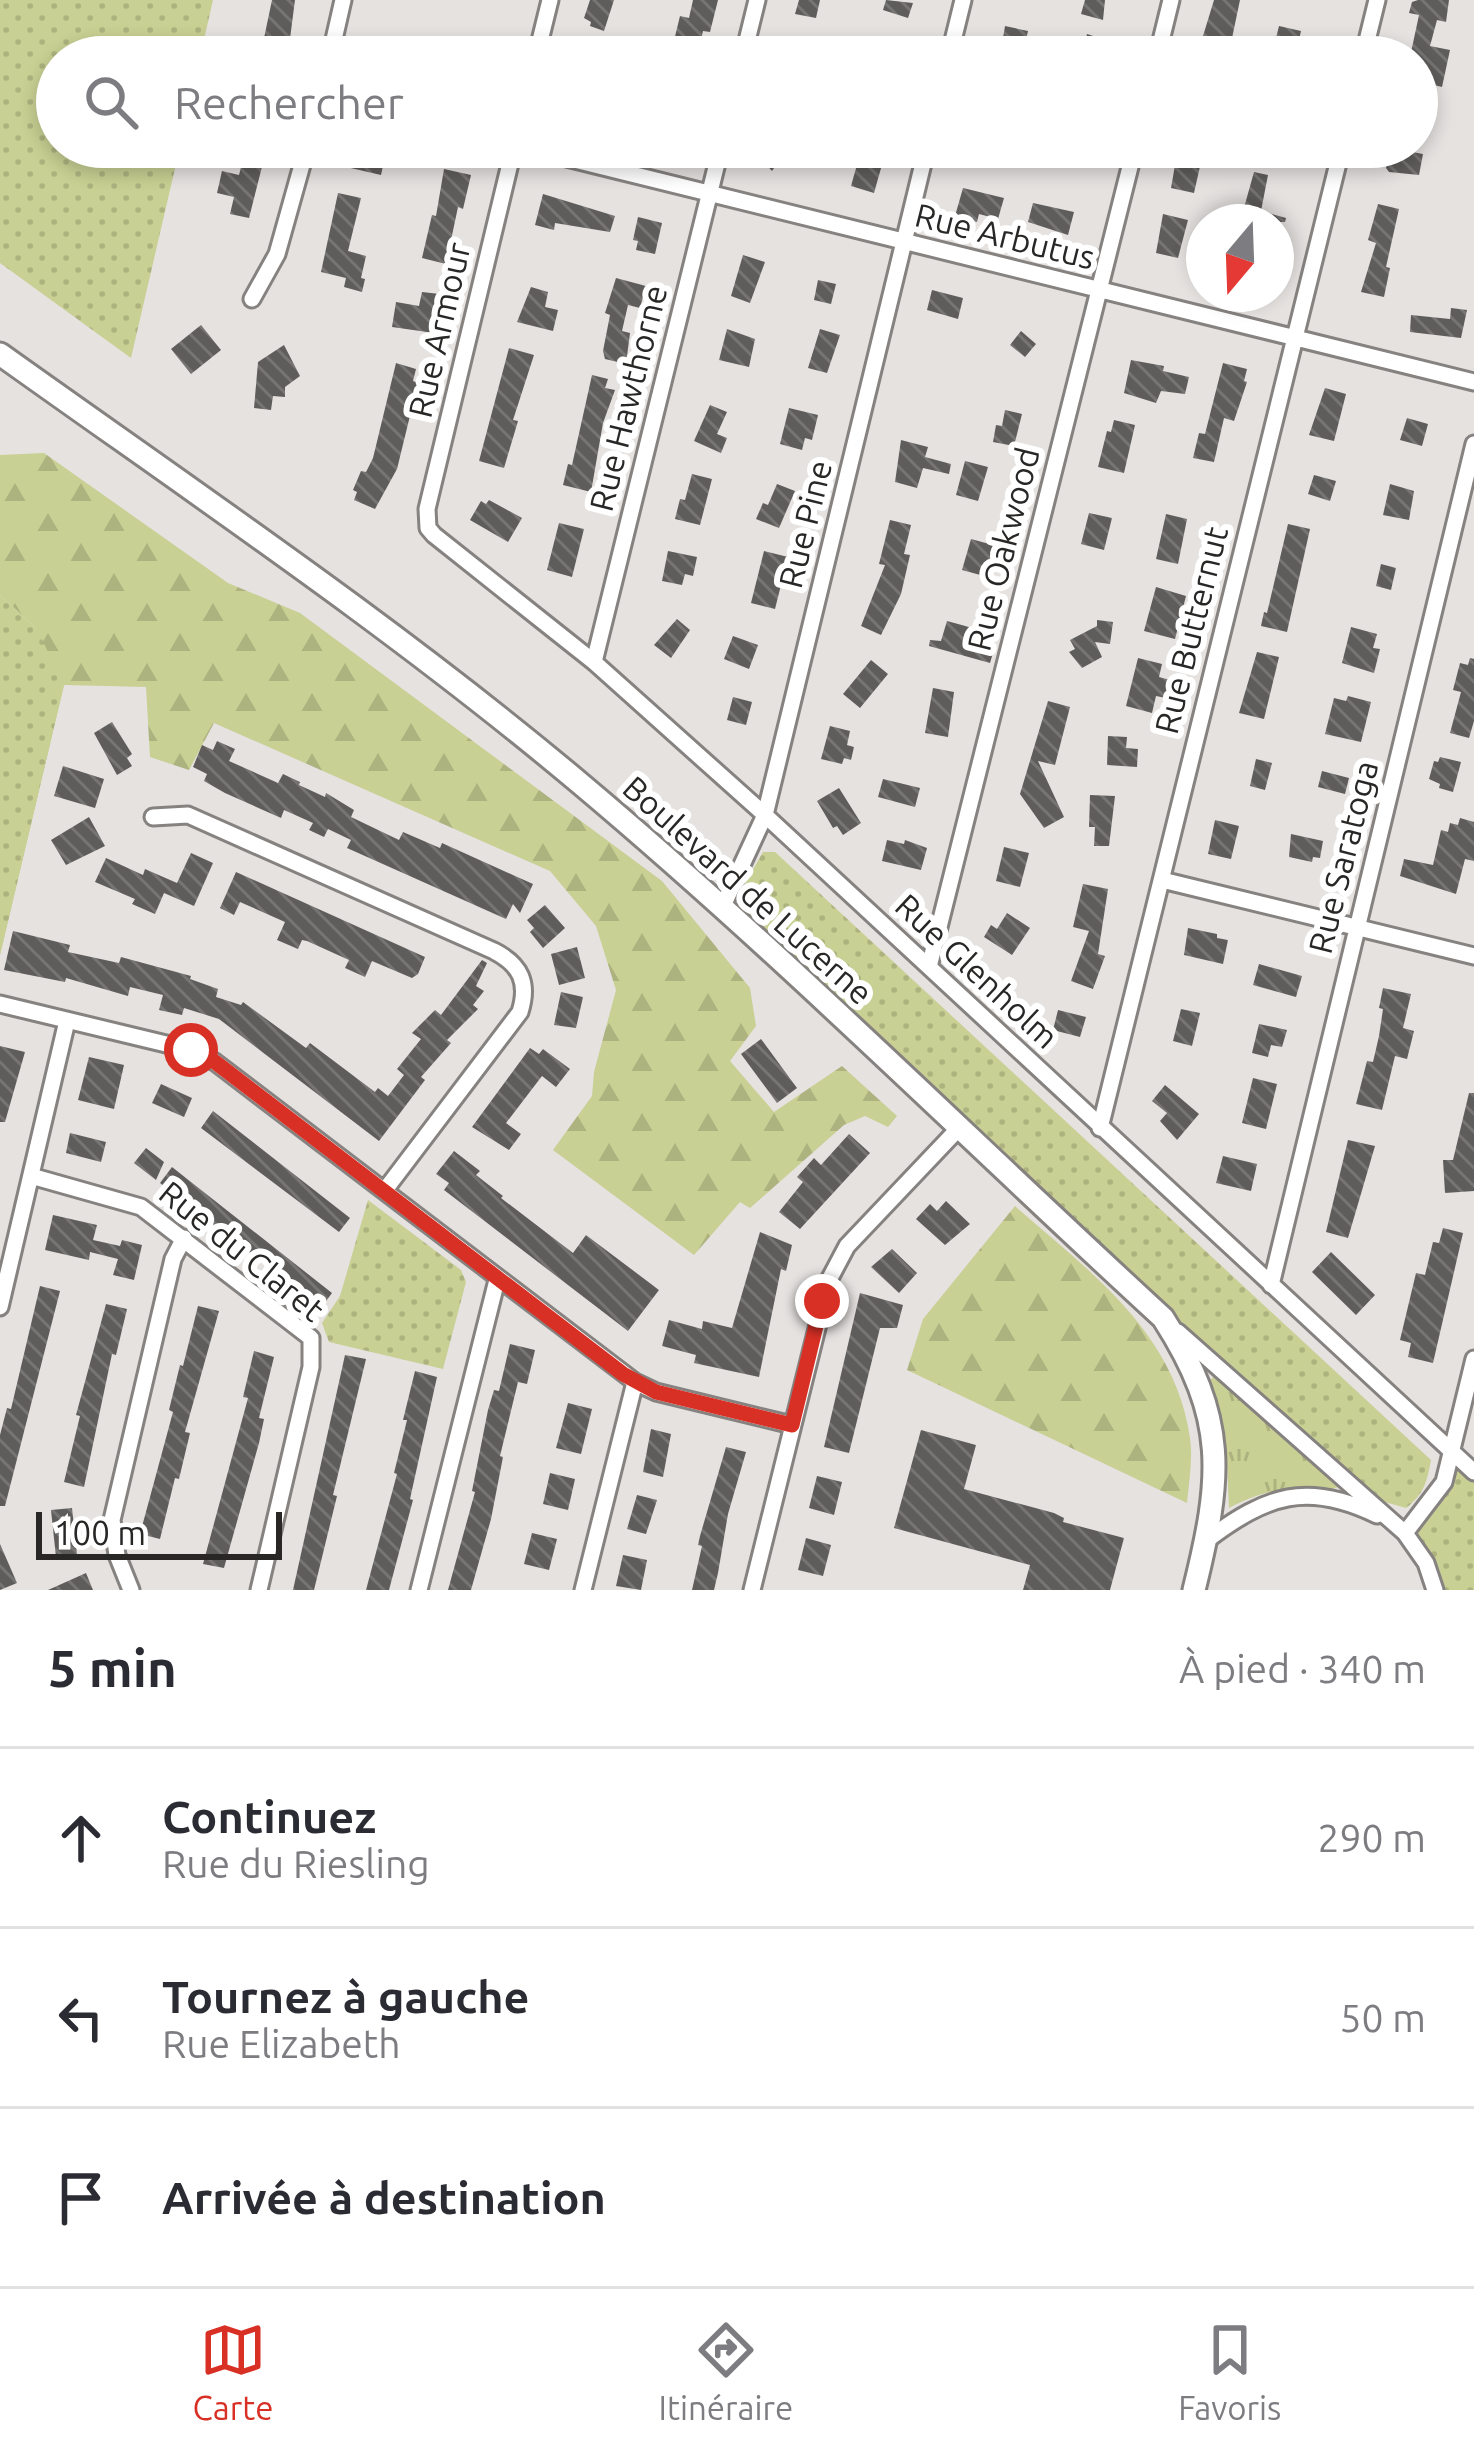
<!DOCTYPE html>
<html lang="fr">
<meta charset="utf-8">
<style>
body{margin:0;font-family:Ubuntu,sans-serif;background:#f7f7f7;color:#2b2b33}
.compass{position:absolute;left:1186px;top:204px;width:108px;height:108px;border-radius:50%;background:#fff;box-shadow:0 6px 18px #0003;rotate:199deg}
.scale{position:absolute;left:36px;bottom:30px;width:246px;box-sizing:border-box;padding-left:12px;border:6px solid #282726;border-top:0;font-size:33px;line-height:42px;white-space:nowrap;color:#282726;-webkit-text-stroke:9px #fff;paint-order:stroke}
.stop{position:absolute;width:36px;height:36px;margin:-27px;border:9px solid #d93025;border-radius:50%;background:#fff}
.stop.end{background:#d93025;border-color:#fff;box-shadow:0 3px 12px #0008}
.list{margin:0;padding:0;list-style:none}
h2{display:flex;justify-content:space-between;align-items:center;height:156px;margin:0;padding:0 48px;font-size:51px}
h2 small{font-size:39px;font-weight:400;color:#7c7c81}
.list li{display:grid;grid-template-columns:78px 1fr auto;gap:36px;align-items:center;box-sizing:border-box;height:180px;padding:0 48px;border-top:3px solid #e1e1e2}
.list b{display:block;font-size:45px;white-space:nowrap}
.list p{margin:0;font-size:39px;white-space:nowrap;color:#7c7c81}
.list em{font-size:39px;font-style:normal;color:#7c7c81}
.icon{flex:none;width:66px;height:66px;fill:none;stroke:currentColor;stroke-width:2;stroke-linecap:round;stroke-linejoin:round}
.map{position:relative;flex:none;width:1474px;height:1590px;overflow:hidden}
.search{position:absolute;background:#fff;box-shadow:0 6px 18px #0003;left:36px;right:36px;top:36px;height:132px;display:flex;align-items:center;gap:30px;box-sizing:border-box;padding:0 42px;border-radius:66px;color:#7c7c81;font-size:45px}
.sheet{height:696px;background:#fff}
nav{display:flex;justify-content:space-around;align-items:center;box-sizing:border-box;height:168px;border-top:3px solid #e1e1e2;background:#fff;font-size:33px;color:#7c7c81}
nav a{display:grid;justify-items:center;gap:6px}
nav .on{color:#d93025}
.map>svg:first-child{display:block}
</style>
<div class="map">
<svg width="1474" height="1590" viewBox="0 0 1474 1590">
<defs>
<pattern id="grass-tufts" width="24" height="20" patternUnits="userSpaceOnUse" patternTransform="scale(3)"><rect width="24" height="20" fill="#c8d093"/><path d="M3 7l-1-3M5 7V3M7 7l1-3M15 17l-1-3M17 17v-4M19 17l1-3" fill="none" stroke="#acb37f"/></pattern>
<pattern id="forest-firs" width="22" height="20" patternUnits="userSpaceOnUse" patternTransform="scale(3)"><rect width="22" height="20" fill="#c8d093"/><path d="M5 1l3.5 6h-7zM16 11l3.5 6h-7z" fill="#acb37f"/></pattern>
<pattern id="park-dots" width="8" height="8" patternUnits="userSpaceOnUse" patternTransform="scale(3)"><rect width="8" height="8" fill="#c8d093"/><path d="M2 2h.1M6 6h.1" fill="none" stroke="#acb37f" stroke-width="1.8" stroke-linecap="round"/></pattern>
<pattern id="building-back-hatch" width="6" height="6" patternUnits="userSpaceOnUse" patternTransform="scale(3)"><rect width="6" height="6" fill="#5f5d5b"/><path d="M-1 5l2 2M0 0l6 6M5-1l2 2" fill="none" stroke="#777574"/></pattern>
</defs>
<rect width="100%" height="100%" fill="#e5e2e0"/>
<path fill="url(#grass-tufts)" d="M1215,1376l125,110c-21,10 -39,2 -62,5 -18,2 -33,9 -49,17l-3,-67 -18,-60z"/>
<path fill="url(#forest-firs)" d="M44,453l184,130 72,30 362,268 88,107 6,38 -26,35 44,51 68,-46 55,50 -9,11 -23,-11 -21,9 -94,83 -10,-6 -46,53 -141,-105 39,-54 2,-24 22,-82 -20,-64 -46,-55 -336,-148 -25,47 -39,-13 -4,-70 -82,-2 -64,270v-259l36,-68 -36,-33v-140z
M1015,1206c75,66 160,126 175,232 3,21 -1,44 -3,65l-280,-133 16,-51z"/>
<path fill="url(#park-dots)" d="M0,0h213l-13,57h-143v90h123l-49,211 -131,-95z
M0,595l37,34 27,56 -64,270z
M763,852h12l656,608c-4,22 -7,34 -25,48l-21,-6 -207,-171 -434,-414 -1,-30z
M368,1200l93,70 5,12 -23,87 -114,-27 -7,-19 18,-27z
M1451,1451l23,21v118h-39l-30,-57 31,-38z"/>
<path fill="url(#building-back-hatch)" d="M272,0h23l-7,54 -17,-3 1,-5 -9,-3z
M590,0h24l-10,31 -14,-5 1,-4 -7,-4z
M693,0h25l-8,32 -7,-1 -6,26h-27l10,-41 9,2z
M799,0h21l-4,18 -21,-4z
M886,0l27,3 -5,15 -25,-8z
M1085,0h20l-2,20 -22,-6z
M1214,0h26l-9,43 -28,-7z
M1418,0h31l-3,22 -9,-2 -7,26 20,4 -8,37 -25,-6v-24h-7l9,-42 -10,-2 3,-11z
M1005,26l23,5 -6,26h-29l5,-20 5,1z
M1279,26l22,5 -5,22 -22,-7z
M1087,34l31,10 -3,13h-33z
M787,40l45,13 -1,4h-49z
M374,42l43,9v6h-46z
M472,42l42,11v4h-46z
M246,147h21l-18,71 -19,-4 4,-17 -17,-4 5,-22 17,4z
M347,147l38,10 -4,18 -39,-9z
M761,147h36l-17,12 -8,12 -15,-16z
M862,147h25l-13,46 -23,-7z
M1024,147h46l-4,16 -43,-11z
M1178,148l25,5 -9,40 -23,-5z
M1390,148l33,6 -4,21 -30,-3 -3,-4z
M444,169l27,6 -8,34 -5,-2 -12,57 -24,-6 10,-43 4,1z
M1254,172l14,3 -7,36 25,7 -1,4h-45z
M963,188l41,10 -6,21 -19,-5 -2,8 -22,-6z
M338,193l23,5 -13,53 18,5 -5,22 4,1 -3,13 -18,-5 2,-9 -25,-6z
M543,194l72,22 -5,16 -55,-9 -1,7 -19,-5z
M1033,203l41,9 -6,23 -40,-13z
M1378,204l21,5 -13,58 4,1 -6,29 -23,-5 15,-49 -8,-3z
M1163,214l25,6 -10,38 -22,-5z
M638,217l24,6 -7,31 -19,-4 2,-9 -5,-1z
M743,255l22,7 -15,41 -19,-7z
M616,278l30,8 -6,22 -12,-3 -6,26 8,2 -4,31 -21,-5 -2,-8 7,-36 -5,-2z
M818,280l18,4 -5,20 -17,-4z
M531,287l17,5 -3,15 13,3 -5,21 -36,-9z
M932,290l31,8 -5,21 -31,-9z
M422,292l18,2 -6,39 -42,-6 4,-25 23,4z
M1451,308l16,2 -6,28 -51,-6 1,-17 39,4z
M201,325l20,25 -30,24 -20,-25z
M727,329l28,10 -6,28 -30,-7z
M820,329l20,6 -13,38 -19,-5z
M1021,331l15,13 -11,13 -15,-12z
M284,345l16,31 -15,11v10l-12,-1 -2,14 -17,-2 4,-46z
M509,348l25,7 -21,65 5,1 -14,47 -25,-7z
M1131,360l33,6 -1,5 26,6 -4,17 -24,-3 -5,12 -32,-10z
M396,363l20,6 -3,12 5,2 -21,86 -22,40 -21,-9 3,-8 -4,-2 8,-19 5,1 7,-14z
M1223,363l24,6 -3,12 3,1 -13,39 -10,-3 -10,44 -21,-4 6,-25 6,1z
M592,375l16,4 -3,9 10,2 -12,33 -12,69 -28,-7 5,-21 4,1z
M1325,388l21,6 -12,47 -25,-6z
M710,405l17,7 -10,22 10,4 -6,15 -27,-12z
M789,408l29,7 -6,25 -7,-2 -3,12 -22,-6z
M1005,410l17,4 -8,32 -21,-4 3,-17 6,1z
M1407,418l21,6 -6,22 -22,-6z
M1114,420l21,5 -11,48 -26,-6 9,-36 4,1z
M901,440l27,7 -3,10 26,7 -2,10 -26,-6 -6,20 -22,-6z
M965,461l23,6 -10,34 -22,-6z
M692,474l20,5 -12,46 -25,-6 5,-20 5,1z
M1314,475l22,6 -6,20 -22,-7z
M777,484l18,7 -16,37 -23,-9 7,-16 5,2z
M1390,484l24,7 -5,29 -26,-5z
M489,500l33,18 -14,24 -38,-22 11,-19 5,3z
M1089,513l23,5 -8,32 -23,-6z
M1166,514l21,5 -9,45 -22,-5z
M890,520l21,5 -7,29 6,1 -9,39 -20,41 -20,-9 24,-61 -6,-1z
M559,523l25,6 -12,48 -25,-7z
M1288,524l22,5 -23,103 -26,-6 3,-14 3,1z
M971,539l22,6 -3,8 4,1 -10,22 -22,-6z
M668,551l29,6 -4,19 -8,-2 -3,11 -20,-4z
M764,551l24,6 -13,52 -24,-6z
M1381,564l15,4 -5,22 -15,-4z
M1156,587l30,9 -11,43 -31,-8z
M677,619l13,11 -19,28 -17,-13z
M1097,620l16,2 -3,22 -15,-2 7,15 -20,11 -13,-16 6,-3 -5,-9 27,-14z
M947,621l22,6 -5,16 29,10 -3,10 -61,-17 1,-6 11,1z
M1351,627l26,7 -4,14 7,1 -6,24 -32,-10z
M733,636l25,9 -9,24 -25,-10z
M1257,652l22,5 -15,62 -25,-6z
M1138,658l24,6 -3,13 11,3 -4,18 -10,-2 -4,17 -26,-7z
M1470,658l4,1v62l-5,17 -19,-5 11,-41 -8,-2 7,-27 8,2z
M871,660l17,14 -28,34 -17,-14z
M933,688l21,4 -6,45 -23,-4z
M1348,696l23,6 -10,40 -36,-8 9,-36 12,3z
M733,697l19,5 -6,23 -19,-5z
M1048,701l22,6 -15,58 -17,-4 26,56 -20,11 -24,-34z
M112,722l20,32 -5,4 5,8 -15,9 -23,-42z
M830,726l20,5 -3,14 7,2 -3,13 -7,-2 -2,6 -21,-5z
M1108,736l19,1 -1,11 12,1 -1,18 -30,-2z
M217,741l18,8 -6,12 49,22 5,-9 17,8 -1,3 26,12 1,-4 28,17 -3,7 48,23 4,-8 37,16 2,-5 91,41 -13,29 -7,-9 -7,15 -159,-71 4,-8 -23,-11 -4,8 -15,-7 4,-7 -29,-13 -3,8 -56,-25 -21,-12 3,-7 -14,-7 9,-22 11,5z
M1440,757l21,5 -8,30 -14,-4 1,-4 -11,-5 5,-18 4,1z
M1256,759l16,4 -7,27 -15,-4z
M63,766l41,13 -9,29 -41,-12z
M1322,771l27,7 -4,16 -27,-7z
M883,779l37,9 -5,19 -37,-10z
M839,788l22,35 -18,12 -6,-9 -4,2 -16,-27z
M1090,795l25,1 -6,50h-15l1,-19h-6z
M89,817l16,29 -39,19 -15,-25z
M1460,818l14,4v39l-9,-2 -9,35 -56,-18 4,-17 29,6 8,-35 7,2 2,-9 8,2z
M1215,820l24,6 -8,33 -23,-5z
M1291,834l32,7 -3,17 -7,-1 -1,5 -23,-5z
M887,840l17,4 1,-4 22,8 -6,22 -39,-9z
M1004,847l25,6 -9,34 -24,-6z
M191,853l22,10 -19,43 -30,-13 -9,21 -23,-10 3,-5 -40,-17 11,-24 37,17 2,-6 32,14z
M236,872l189,85 -7,17 -6,4 -40,-17 -7,16 -20,-9 4,-8 -42,-19 -5,-1 -4,9 -21,-9 8,-18 -45,-20 -6,13 -14,-7z
M1083,884l25,5 -10,65 7,2 -12,33 -22,-8 18,-50 -16,-4z
M545,905l20,23 -22,20 -13,-16 4,-4 -7,-8z
M1007,913l23,15 -18,27 -28,-18 7,-12 6,4z
M1188,928l29,6v4l11,2 -5,24 -39,-9z
M13,931l57,14 -2,7 51,11 2,-6 70,19 -1,3 28,10 -2,8 25,8 2,-3 63,46 4,-5 65,49 3,-4 10,8 16,-21 -7,-6 24,-30 -9,-6 23,-23 6,5 41,-55 5,3 -11,23 8,5 -11,14 5,4 -31,31 4,3 -30,34 4,3 -46,61 -160,-122 -35,-11 -2,7 -23,-5 4,-15 -33,-8 -2,9 -62,-18 -1,4 -61,-12z
M577,947l8,31 -26,7 -8,-31z
M1259,964l43,12 -6,21 -43,-12z
M1383,988l28,6 -8,34 11,3 -7,28 -12,-3 -13,54 -26,-6 11,-43 6,1 6,-26 4,-27 -4,-1z
M561,992l22,5 -7,31 -22,-3z
M1181,1009l19,4 -8,33 -19,-5z
M1058,1010l28,7 -6,20 -27,-7z
M1259,1024l28,6 -5,17 -11,-2 -3,12 -16,-4z
M761,1039l36,49 -20,15 -36,-49z
M0,1046l25,6 -20,70h-5z
M530,1048l9,6 4,-5 27,20 -14,18 -14,-11 -36,47 15,11 -12,16 -37,-23z
M89,1057l35,8 -10,44 -36,-9z
M1253,1078l24,6 -11,45 -24,-6z
M161,1084l31,14 -8,19 -32,-14z
M1165,1085l34,29 -22,26 -17,-19 7,-8 -15,-12z
M1469,1093h5v98l-29,2 -2,-33h10z
M213,1111l137,107 -11,14 -138,-104z
M70,1133l36,9 -5,20 -35,-9z
M849,1134l21,19 -70,76 -21,-17 24,-30 -6,-5 17,-19 7,7z
M1348,1140l27,6 -27,92 -22,-6z
M146,1148l18,14 -8,18 -22,-17z
M454,1151l26,20 -4,4 27,21 -2,2 72,55 13,-18 73,55 -31,41 -184,-141 5,-7 -13,-9z
M1223,1156l34,8 -6,27 -35,-8z
M172,1167l160,126 -11,15 -161,-125z
M946,1201l24,23 -25,21 -29,-26 14,-15 7,7z
M53,1215l44,10 -4,15 27,6 2,-6 20,5 -8,35 -21,-5 5,-16 -28,-7 -1,8 -44,-10z
M1443,1228l20,5 -30,130 -25,-6 3,-14 -11,-3 16,-67 9,2 8,-33 6,1z
M760,1232l32,13 -6,26 -5,-2 -22,108 -65,-14 2,-8 -34,-9 7,-26 33,9 1,-8 29,7z
M892,1249l25,24 -18,20 -28,-26z
M1331,1252l44,43 -19,20 -44,-43z
M40,1286l20,5 -55,215h-5v-71l7,-27 4,1z
M860,1293l43,12 -6,23h-17l-31,125 -25,-6z
M106,1304l21,5 -11,46 -4,-1 -28,133 -20,-5 16,-66 -4,-1z
M198,1306l21,5 -34,121 5,1 -11,46 -4,-1 -15,61 -20,-5 33,-122 -4,-2 11,-45 3,1z
M510,1344l25,6 -8,34 -9,-2 -18,74 3,1 -12,62 -20,71h-23l27,-98 -3,-1 16,-81 6,-20 5,1z
M254,1351l20,6 -15,61 5,1 -5,24 -35,125 -21,-4 45,-166 -5,-1z
M345,1355l21,4 -33,136 4,1 -23,94h-21z
M415,1371l22,6 -27,122 3,1 -24,90h-23l31,-116 -3,-1 13,-53h-4z
M568,1403l24,6 -11,45 -25,-6z
M651,1429l20,5 -8,43 -20,-5z
M921,1430l55,15 -12,44 90,24 10,5 -1,4 61,16 -14,52h-87l7,-25 -136,-37z
M726,1447l20,5 -18,62 -10,59 -4,17h-22l10,-44 -4,-1 2,-9z
M550,1473l25,6 -7,31 -25,-6z
M817,1476l25,6 -8,33 -25,-7z
M637,1495l20,5 -11,34 -19,-5z
M72,1508l5,47 -21,2 -5,-47z
M532,1533l25,6 -8,31 -25,-6z
M806,1538l25,7 -8,31 -25,-6z
M0,1544l17,39 -17,7z
M623,1555l24,5 -6,30 -25,-4z
M86,1573l7,17h-45z"/>
<g fill="none" stroke-linecap="round" stroke-linejoin="round">
<g stroke="#858280" stroke-width="21">
<path id="street" d="M330,57l13,-57
M536,57l14,-57
M743,57l14,-57
M949,57l14,-57
M1157,57l14,-57
M1363,57l14,-57
M514,147l-87,362 1,19 6,7 160,127 171,153 709,657
M522,147l952,235
M252,299l25,-45 30,-107
M594,662l127,-515
M153,817l35,-2 306,136c27,14 35,32 26,61l-135,178
M1162,880l312,76
M722,908l43,-93 162,-668
M929,967l206,-820
M0,1004l191,46 24,12 420,320 21,10 136,33
M1100,1128l242,-981
M31,1176l110,31 170,131v29l-52,223
M1271,1285l203,-841
M0,1307l67,-286
M1178,1332l227,201 21,30 9,27
M1405,1533l39,-51 30,-123
M1207,1540c60,-45 100,-59 170,-25
M131,1590l-14,-35 -5,-35 61,-261 11,-21
M419,1590l78,-310
M583,1590l52,-208
M752,1590l77,-310 18,-34 112,-118"/>
</g>
<g stroke="#858280" stroke-width="27">
<path id="secondary" d="M0,354c196,140 398,276 582,431 201,169 387,355 581,533 65,101 59,159 31,272"/>
</g>
<use href="#street" stroke="#fff" stroke-width="15"/>
<use href="#secondary" stroke="#fff" stroke-width="21"/>
</g>
<g fill="none" stroke-linecap="round" stroke-linejoin="round">
<path stroke="#d93025" stroke-width="15" d="M191,1050l24,12 408,312 33,18 136,33 30,-124"/>
</g>
<g text-anchor="middle" stroke-width="12" stroke-linejoin="round" paint-order="stroke">
<g font-size="33" fill="#282726" stroke="#fff">
<text transform="translate(1005 236) rotate(14)" y="12">Rue Arbutus</text>
<text transform="translate(439 330) rotate(-77)" y="12">Rue Armour</text>
<text transform="translate(628 398) rotate(-76)" y="12">Rue Hawthorne</text>
<text transform="translate(805 524) rotate(-76)" y="12">Rue Pine</text>
<text transform="translate(1003 549) rotate(-76)" y="12">Rue Oakwood</text>
<text transform="translate(1191 630) rotate(-76)" y="12">Rue Butternut</text>
<text transform="translate(1343 857) rotate(-76)" y="12">Rue Saratoga</text>
<text transform="translate(748 890) rotate(42)" y="12">Boulevard de Lucerne</text>
<text transform="translate(977 971) rotate(43)" y="12">Rue Glenholm</text>
<text transform="translate(242 1251) rotate(39)" y="12">Rue du Claret</text>
</g>
</g>
</svg>
<svg class="compass" viewBox="-18 -18 36 36"><path d="M0-13l5 13h-10z" fill="#e53935"/><path d="M0 13l5-13h-10z" fill="#7c7c81"/></svg>
<div class="scale">100 m</div>
<div class="stop" style="left:191px;top:1050px"></div>
<div class="stop end" style="left:822px;top:1301px"></div>
<div class="search"><svg class="icon" aria-label="search" viewBox="0 0 24 24"><circle cx="10" cy="10" r="6"/><path d="M15 15l6 6"/></svg>Rechercher</div>
</div>
<section class="sheet">
<h2>5 min<small>À pied · 340 m</small></h2>
<ul class="list">
<li><svg class="icon" aria-label="ahead" viewBox="0 0 24 24"><path d="M12 20V5M6 11l6-6 6 6"/></svg><div><b>Continuez</b><p>Rue du Riesling</p></div><em>290 m</em></li>
<li><svg class="icon" aria-label="left" viewBox="0 0 24 24"><path d="M17 20v-9H6M10 6l-5 5 5 5"/></svg><div><b>Tournez à gauche</b><p>Rue Elizabeth</p></div><em>50 m</em></li>
<li><svg class="icon" aria-label="arrive" viewBox="0 0 24 24"><path d="M6 21V4h12l-3 4 3 4H6"/></svg><div><b>Arrivée à destination</b></div></li>
</ul>
</section>
<nav>
<a class="on"><svg class="icon" aria-label="map" viewBox="0 0 24 24"><path d="M3 6l6-2 6 2 6-2v14l-6 2-6-2-6 2zM9 4v14M15 6v14"/></svg>Carte</a>
<a><svg class="icon" aria-label="directions" viewBox="0 0 24 24"><path d="M12 3l9 9-9 9-9-9zM9 14v-3h6M13 9l2 2-2 2"/></svg>Itinéraire</a>
<a><svg class="icon" aria-label="saved" viewBox="0 0 24 24"><path d="M7 4h10v16l-5-4-5 4z"/></svg>Favoris</a>
</nav>
